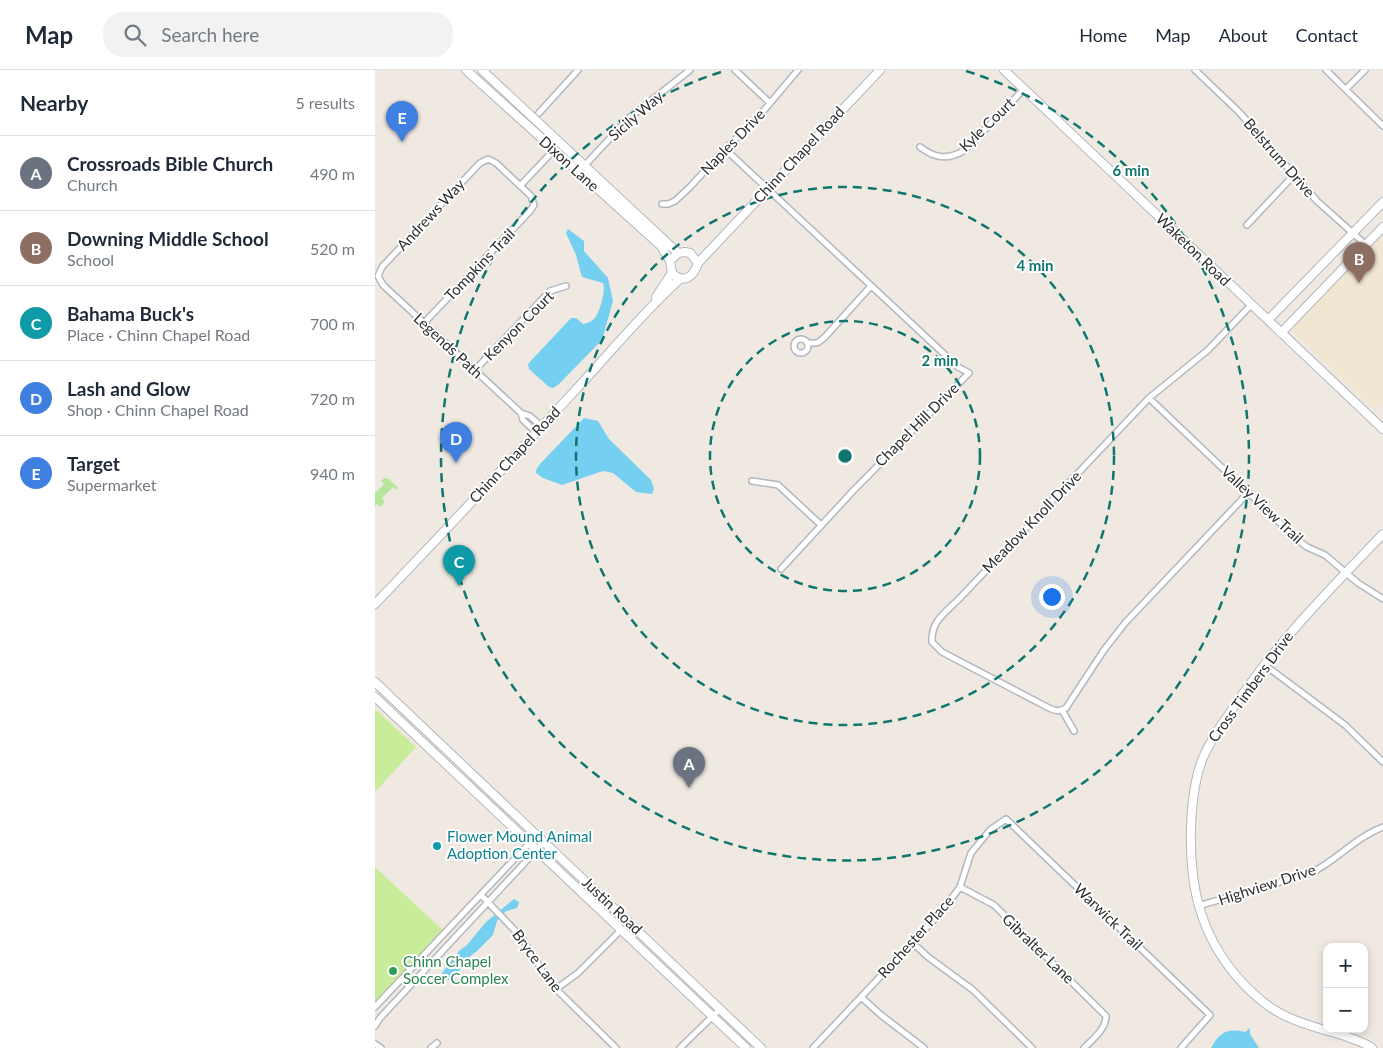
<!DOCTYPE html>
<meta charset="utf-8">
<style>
body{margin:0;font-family:Lato,sans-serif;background:#f2f2f3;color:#1f2937}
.controls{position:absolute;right:15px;bottom:15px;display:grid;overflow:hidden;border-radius:10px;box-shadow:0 2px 8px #0003}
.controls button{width:45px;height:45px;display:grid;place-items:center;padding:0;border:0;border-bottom:1px solid #e0e1e3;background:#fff;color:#1f2937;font:25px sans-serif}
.you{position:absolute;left:676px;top:526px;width:18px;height:18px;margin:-12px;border:4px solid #fff;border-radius:50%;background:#1a73e8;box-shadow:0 0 0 8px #1a73e833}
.badge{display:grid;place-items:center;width:32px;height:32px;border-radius:50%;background:#0b8043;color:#fff;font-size:16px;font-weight:700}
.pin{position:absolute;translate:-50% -41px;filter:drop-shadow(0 1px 2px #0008)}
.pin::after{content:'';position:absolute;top:26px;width:18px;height:15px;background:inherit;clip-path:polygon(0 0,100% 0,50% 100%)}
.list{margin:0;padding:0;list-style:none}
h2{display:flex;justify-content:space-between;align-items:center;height:65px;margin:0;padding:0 20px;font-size:21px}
h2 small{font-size:16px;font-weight:400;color:#747a83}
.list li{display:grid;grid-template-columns:32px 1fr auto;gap:15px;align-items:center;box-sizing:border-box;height:75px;padding:0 20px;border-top:1px solid #e0e1e3}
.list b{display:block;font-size:19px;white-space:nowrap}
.list p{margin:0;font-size:16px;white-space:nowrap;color:#747a83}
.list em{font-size:16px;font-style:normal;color:#747a83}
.icon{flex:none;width:28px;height:28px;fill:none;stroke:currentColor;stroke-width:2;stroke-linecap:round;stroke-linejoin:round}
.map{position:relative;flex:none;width:1008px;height:978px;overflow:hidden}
header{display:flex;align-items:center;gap:30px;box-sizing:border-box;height:70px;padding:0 25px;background:#fff;border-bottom:1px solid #e0e1e3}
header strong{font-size:24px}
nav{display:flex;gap:28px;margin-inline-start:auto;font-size:18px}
.search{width:350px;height:45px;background:#f2f2f3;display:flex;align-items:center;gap:12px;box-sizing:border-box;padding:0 18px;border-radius:20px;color:#747a83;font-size:19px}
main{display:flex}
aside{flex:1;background:#fff}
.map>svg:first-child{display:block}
</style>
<header>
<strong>Map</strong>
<div class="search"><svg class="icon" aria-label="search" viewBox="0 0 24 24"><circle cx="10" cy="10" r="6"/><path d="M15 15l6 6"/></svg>Search here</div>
<nav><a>Home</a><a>Map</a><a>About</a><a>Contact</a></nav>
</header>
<main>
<aside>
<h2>Nearby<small>5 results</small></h2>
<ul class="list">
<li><span class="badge" style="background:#6b7280">A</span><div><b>Crossroads Bible Church</b><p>Church</p></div><em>490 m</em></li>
<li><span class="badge" style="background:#8d6e63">B</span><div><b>Downing Middle School</b><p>School</p></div><em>520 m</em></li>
<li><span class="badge" style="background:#0f9aa8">C</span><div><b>Bahama Buck's</b><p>Place · Chinn Chapel Road</p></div><em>700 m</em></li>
<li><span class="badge" style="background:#3f7fe0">D</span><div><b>Lash and Glow</b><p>Shop · Chinn Chapel Road</p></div><em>720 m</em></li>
<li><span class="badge" style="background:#3f7fe0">E</span><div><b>Target</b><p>Supermarket</p></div><em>940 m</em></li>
</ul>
</aside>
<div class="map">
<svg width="1008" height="978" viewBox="0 0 1008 978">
<rect width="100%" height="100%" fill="#efe9e1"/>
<path fill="#f0e6d1" d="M1008,162v172l-7,7 -86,-81z"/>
<path fill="#b6e59e" d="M9,408l5,1 9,9 -2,2 -3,-3 -11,11 3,4 -5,5 -3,-3 -2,2v-13l9,-9 -3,-3z"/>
<path fill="#c9ec9a" d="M0,639l41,38 -41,45z
M0,797l72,67 -72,75z"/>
<path fill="#75cff0" d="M193,159l16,12v10l24,27 5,23 -11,39 -44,45 -5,3 -4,-1 -20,-18 -1,-5 43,-46h5l7,6c4,-1 8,-2 11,-5 6,-6 12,-30 9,-36l-21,-6 -6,-22 -10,-22z
M209,348l14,3 11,18 42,41 3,9 -2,5 -16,-2 -23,-19 -10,-2 -41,14 -19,-7 -7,-5v-3l4,-6z
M139,829l5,3 -2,6 -11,3 -9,10 -4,14 -17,17c-8,3 -15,21 -28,28l-5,-1 -1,-6 17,-22 8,-6 19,-23z
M875,958v6l9,14h-48c9,-16 16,-20 34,-16z"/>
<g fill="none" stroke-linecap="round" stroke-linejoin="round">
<g stroke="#b4b7c1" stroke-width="8">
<path id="street" d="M360,0l35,33
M820,0l44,42 78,89 48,43
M951,0l57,56
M971,19l19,-19
M164,43l39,-43
M545,77c16,12 28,13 45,3l59,-61
M350,79l233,218 11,6 -116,118 -72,78
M210,95l44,-47 61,-48
M145,116l34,-36
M287,134h6l7,-3 14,-13 36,-39 35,-34 38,-45
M872,155l47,-50
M49,253l106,-112 4,-6 -3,-9 -35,-33 -8,-4 -8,4 -98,104 -4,9 5,9 138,128 9,3 12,11
M419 276a7 7 0 1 1 14 0a7 7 0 1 1-14 0Z
M434,273h8l7,-5 47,-52
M100,300l75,-79 16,-5
M774,328l148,141 10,8 18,8 33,28 25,16
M146,343l2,7 14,13
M377,411l26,4 43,40
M873,423l-123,130 -21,27 -38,58c-7,4 -11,3 -19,-1l-105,-55 -10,-10c-1,-21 13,-29 27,-43l190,-201 59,-48 43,-45
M888,596l7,3 75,56 38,37
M687,640l12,21
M585,817l34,18 112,111c0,13 -13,23 -22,32
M106,825l41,43 21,34 13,17 60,59
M823,836l113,-33c26,-13 45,-36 72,-46
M538,873l15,14 45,33 59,58
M181,919l22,-16 43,-43
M486,927l20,18 43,33
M0,937l162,-172
M0,956l5,-8 164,-176
M0,974l6,4
M56,978l6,-5
M305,978l40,-39
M438,978l130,-138 17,-23 11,-34 19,-23 16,-11 204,196 -29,33"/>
</g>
<g stroke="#b4b7c1" stroke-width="10">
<path id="secondary" d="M91,0l195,176 9,15
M107,0l196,183
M629,0l379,359
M310,182l5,1 8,10c-4,13 -14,22 -26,10l-2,-12 8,-8z
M323,193l182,-193
M281,227l16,-24
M893,250l115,-118
M906,263l102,-106
M0,534c65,-68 130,-137 194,-207 37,-39 71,-82 111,-118
M0,612l386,366
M0,627l371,351
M997,978c-8,-6 -18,-8 -27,-12 -29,-9 -59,-15 -83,-35 -39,-32 -63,-75 -69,-125 -4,-35 -3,-84 9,-116 7,-18 18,-33 29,-49 43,-65 98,-121 152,-177"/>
</g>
<use href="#street" stroke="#fff" stroke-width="5"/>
<use href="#secondary" stroke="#fff" stroke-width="8"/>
</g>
<g fill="none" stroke="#0f766e" stroke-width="2.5" stroke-dasharray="9 6">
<circle cx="470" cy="386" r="135"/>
<circle cx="470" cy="386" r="269"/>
<path d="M591 1A404 404 0 1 1 349 1"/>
</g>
<circle fill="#0f9aa8" stroke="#fff" stroke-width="2" cx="62" cy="776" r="5"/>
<circle fill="#2e9e5b" stroke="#fff" stroke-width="2" cx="18" cy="901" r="5"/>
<g text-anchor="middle" stroke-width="4" stroke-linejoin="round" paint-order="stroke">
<g font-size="15" fill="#2e2e2e" stroke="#fff">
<text transform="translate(261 46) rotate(-41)" y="5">Sicily Way</text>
<text transform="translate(612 55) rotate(-44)" y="5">Kyle Court</text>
<text transform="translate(358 72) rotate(-46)" y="5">Naples Drive</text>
<text transform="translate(424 85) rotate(-47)" y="5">Chinn Chapel Road</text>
<text transform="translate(904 88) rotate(49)" y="5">Belstrum Drive</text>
<text transform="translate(194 94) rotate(42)" y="5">Dixon Lane</text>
<text transform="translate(56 145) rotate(-47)" y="5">Andrews Way</text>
<text transform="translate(818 180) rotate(44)" y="5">Waketon Road</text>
<text transform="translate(105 195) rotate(-46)" y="5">Tompkins Trail</text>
<text transform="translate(144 256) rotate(-45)" y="5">Kenyon Court</text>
<text transform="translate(73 276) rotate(43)" y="5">Legends Path</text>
<text transform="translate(542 355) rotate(-45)" y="5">Chapel Hill Drive</text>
<text transform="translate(140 385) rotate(-47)" y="5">Chinn Chapel Road</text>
<text transform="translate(887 435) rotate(43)" y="5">Valley View Trail</text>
<text transform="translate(657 452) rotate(-46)" y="5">Meadow Knoll Drive</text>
<text transform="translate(876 617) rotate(-54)" y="5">Cross Timbers Drive</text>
<text transform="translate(892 815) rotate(-18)" y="5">Highview Drive</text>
<text transform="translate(237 836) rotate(43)" y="5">Justin Road</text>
<text transform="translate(733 847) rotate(44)" y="5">Warwick Trail</text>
<text transform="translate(541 867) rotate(-48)" y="5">Rochester Place</text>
<text transform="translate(663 879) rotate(44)" y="5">Gibralter Lane</text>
<text transform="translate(162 891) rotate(54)" y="5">Bryce Lane</text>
</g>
<g font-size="15" fill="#0d838f" stroke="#fff" text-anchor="start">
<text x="72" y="772">Flower Mound Animal<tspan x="72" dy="17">Adoption Center</tspan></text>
</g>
<g font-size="15" fill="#27864d" stroke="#fff" text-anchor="start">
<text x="28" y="897">Chinn Chapel<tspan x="28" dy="17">Soccer Complex</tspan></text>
</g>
</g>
<circle cx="470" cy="386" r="8" fill="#0f766e" stroke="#fff" stroke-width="2.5"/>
<g font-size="15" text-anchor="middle" font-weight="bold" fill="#0f766e" stroke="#fff" stroke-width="4" stroke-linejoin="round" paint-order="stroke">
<text x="756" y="106">6 min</text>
<text x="660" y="201">4 min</text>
<text x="565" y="296">2 min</text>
</g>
</svg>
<div class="controls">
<button>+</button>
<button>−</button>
</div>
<div class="you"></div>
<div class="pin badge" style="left:314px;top:718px;background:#6b7280">A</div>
<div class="pin badge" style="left:984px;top:213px;background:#8d6e63">B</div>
<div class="pin badge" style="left:84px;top:516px;background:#0f9aa8">C</div>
<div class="pin badge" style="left:81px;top:393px;background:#3f7fe0">D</div>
<div class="pin badge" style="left:27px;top:72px;background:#3f7fe0">E</div>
</div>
</main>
